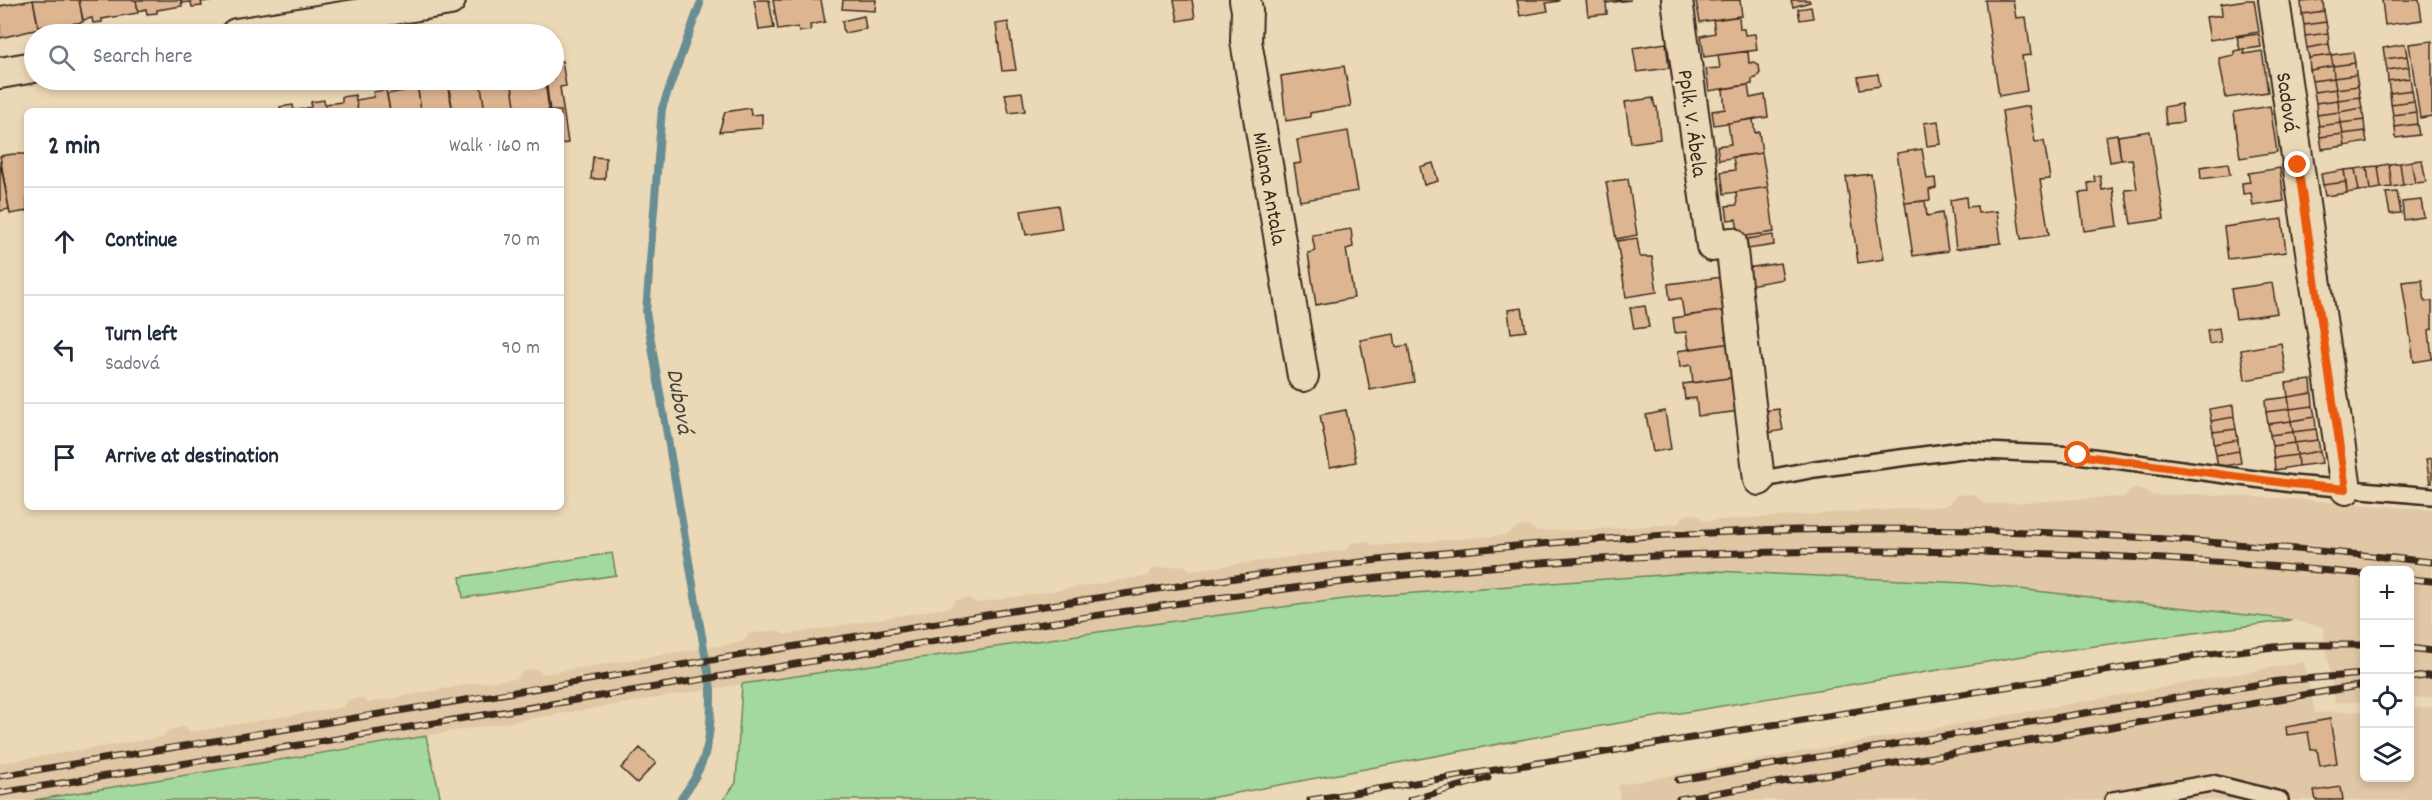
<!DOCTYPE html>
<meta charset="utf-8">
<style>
body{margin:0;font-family:Dekko,sans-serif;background:#f6f6f7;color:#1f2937}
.controls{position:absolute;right:18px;bottom:18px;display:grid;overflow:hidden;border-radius:9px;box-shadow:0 3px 9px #0003}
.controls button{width:54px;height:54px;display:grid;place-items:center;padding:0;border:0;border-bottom:2px solid #e0e1e3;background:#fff;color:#1f2937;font:30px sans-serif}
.stop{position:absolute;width:18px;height:18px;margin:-14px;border:4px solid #ea580c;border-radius:50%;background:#fff}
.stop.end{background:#ea580c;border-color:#fff;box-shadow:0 2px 6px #0008}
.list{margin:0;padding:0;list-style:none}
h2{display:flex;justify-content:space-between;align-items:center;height:78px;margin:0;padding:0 24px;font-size:26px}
h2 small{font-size:20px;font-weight:400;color:#747a83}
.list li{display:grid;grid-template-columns:39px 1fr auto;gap:18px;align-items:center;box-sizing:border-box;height:108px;padding:0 24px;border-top:2px solid #e0e1e3}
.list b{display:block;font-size:22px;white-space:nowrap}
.list p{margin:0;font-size:20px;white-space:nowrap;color:#747a83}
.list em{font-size:20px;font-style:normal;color:#747a83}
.icon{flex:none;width:33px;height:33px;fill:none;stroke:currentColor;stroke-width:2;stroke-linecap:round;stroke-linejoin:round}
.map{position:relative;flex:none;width:2432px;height:800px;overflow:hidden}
.search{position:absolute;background:#fff;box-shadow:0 3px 9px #0003;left:24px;top:24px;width:540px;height:66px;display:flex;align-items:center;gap:15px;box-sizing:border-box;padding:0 21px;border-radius:33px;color:#747a83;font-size:22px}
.panel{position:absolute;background:#fff;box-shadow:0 3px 9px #0003;left:24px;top:108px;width:540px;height:402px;border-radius:9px}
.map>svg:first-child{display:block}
</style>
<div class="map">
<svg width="2432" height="800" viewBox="0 0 2432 800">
<rect width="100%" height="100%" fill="#ebd8b6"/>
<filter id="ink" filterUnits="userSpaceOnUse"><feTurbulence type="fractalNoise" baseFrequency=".0167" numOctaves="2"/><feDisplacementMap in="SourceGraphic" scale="12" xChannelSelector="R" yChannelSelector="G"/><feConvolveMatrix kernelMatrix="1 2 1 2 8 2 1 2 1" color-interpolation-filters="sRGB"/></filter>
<g filter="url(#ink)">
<path fill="#e0c7a5" d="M2133,489h11l9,7 39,-2 102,5 138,11v187l-22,2v-129h-46v131l-29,2 -12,-76 -31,-7 -326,-37 -250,-12 -356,26 -193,25 -425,62 -708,116h-34v-37l163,-26 5,-7 16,-3 7,5 152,-25 5,-7 13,-2 7,5 108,-20 40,-4 8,-8 12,-2 7,5 200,-32 6,-8 28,-4 7,5 167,-28 5,-7 13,-2 7,5 172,-27 4,-7 32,-4 7,5 155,-20 6,-7 16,-2 6,5 133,-11 11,-8 12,-1 7,5 46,-1 94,-6 8,-9 11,-1 9,7 242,-15 10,-11 16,-1 12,10 138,-7z
M2304,662l11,51 49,-2v67h46v-70l22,-1v93h-812l-2,-15z"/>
<path fill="#a3d99d" stroke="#6f825e" stroke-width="1.5" d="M612,553l4,22 -153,23 -3,-21z
M1716,571l250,12 326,37 -257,34 -488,81 -348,65h-476l13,-17 6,-99 425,-62 193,-25z
M426,736l15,64h-407z"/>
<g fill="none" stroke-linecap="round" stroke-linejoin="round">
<path stroke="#678e94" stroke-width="8" d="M680,800c30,-39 31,-64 31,-111l-65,-377 16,-204 38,-104"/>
</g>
<path fill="#deb591" stroke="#3b2a1e" stroke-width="1.5" d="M33,0h46l4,22 -25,4v3l-10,1v-4l-10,1z
M33,0l6,29 -39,9v-32z
M79,0h57l2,13 -36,6v3l-9,1 -1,-5 -9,2z
M136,0h45l1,6 -25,4v3l-10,1 -1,-5 -8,2z
M181,0h35l-15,2 1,4 -10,1 -1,-5 -9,1z
M754,0h15l5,28 -15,2z
M773,0h48l4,22 -15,3 1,5 -12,2 -1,-5 -20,3z
M843,0h33l-1,11 -33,-2z
M1174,0h18l3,18 -17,3z
M1517,0h42v1l-13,2 2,8 -28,5z
M1586,0h45l-25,3 1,11 -19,2z
M1740,0l2,16 -42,6 -4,-21z
M1791,0h18l1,2 -17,5z
M1985,0h28l3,18 10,-1 5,38 -9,1 5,35 -28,5z
M2246,0h8l5,32 -49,8 -4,-23 16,-2 -1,-11z
M2323,0l1,11 -22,3 -1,-12z
M2382,0h37l3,20 -37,5z
M1811,7l2,11 -13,2 -2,-11z
M2324,11l2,11 -22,3 -2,-11z
M864,16l2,13 -22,4 -2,-12z
M1739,16l1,13h4l1,6 10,-1 2,16 -53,7 -3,-21 14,-3 -2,-13z
M1008,22l8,48 -14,1 -6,-47z
M2326,22l2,11 -23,3 -1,-11z
M2328,33l1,11 -22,4 -2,-12z
M2259,34l2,13 -21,3 -3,-13z
M2432,41v75l-12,2 -11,-74z
M1666,43l3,25 -32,4 -4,-24z
M2329,44l2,11 -22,3 -2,-10z
M2405,44l2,12 -22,3 -2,-11z
M2244,49v5l18,-3 6,41 -42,6 -7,-40 15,-3v-4z
M1748,51l1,12 5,-1 5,4 1,7 -4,5 -4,1v5l-43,7 -3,-22 14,-1 -2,-13z
M2353,52l2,11 -22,3 -2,-11z
M2331,55l2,11 -23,4 -1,-12z
M2407,56l2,11 -22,3 -2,-11z
M562,61l4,25 -6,1 8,56 -7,1v-33h-11l-4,-31h8v-18z
M2355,63l1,12 -22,3 -1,-12z
M1344,66l7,40 -41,7v4l-24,4 -5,-45z
M2333,66l1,12 -22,3 -2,-11z
M2409,67l1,11 -22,3 -1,-11z
M1878,74l2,12 -20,3 -2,-12z
M2356,75l2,11 -22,3 -2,-11z
M2334,78l2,11 -22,3 -2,-11z
M2410,78l2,12 -22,3 -2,-12z
M446,80l7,31h-32l-3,-22 17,-3 -1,-5z
M466,80h14l5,31h-32l-5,-27z
M480,80h31l5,31h-31z
M511,80h34l4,31h-33z
M417,84l4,27h-31l-3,-17 17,-3 -1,-4z
M1748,85l2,13 15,-3 3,22 -54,8 -2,-14 13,-2 -2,-20z
M2358,86l2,11 -22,3 -2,-11z
M2336,89l2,11 -22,3 -2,-11z
M386,90l4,21h-32l-2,-11 18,-3 -1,-5z
M2412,90l2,11 -23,3 -1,-11z
M1022,92l3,19 -16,2 -4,-19z
M355,95l3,16h-32l-1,-7 17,-2v-5z
M2360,97l2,11 -23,4 -1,-12z
M1653,98l2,9h2l3,32 -29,4 -6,-41z
M324,100l2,11h-32l17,-4v-5z
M2338,100l1,12 -22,3 -1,-12z
M2414,101l2,11 -23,3 -2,-11z
M2181,104l2,18 -17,2 -2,-17z
M293,105l1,6h-14v-4z
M2029,106l6,36 9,-1 6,38 -10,1 9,55 -28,4 -19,-128z
M2270,106l7,46 -37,6 -6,-46z
M750,108l1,7 11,-1v14l-43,4 6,-20z
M2362,108l2,12 -23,3 -2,-11z
M2339,112l2,11 -22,3 -2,-11z
M2416,112l1,12 -22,3 -2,-12z
M1757,118l-4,2 2,13 4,-1 3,21 -43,7 -2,-14 14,-2 -3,-21z
M2364,120l1,11 -22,3 -2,-11z
M1938,121l3,23 -14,2 -3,-23z
M2341,123l2,11 -23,3 -1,-11z
M2417,124l2,11 -23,3 -1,-11z
M1348,131l10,60 -58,10 -6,-37 7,-1 -4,-23z
M2150,131l14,88 -33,5 -6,-34 12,-1 -5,-30 -11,1 -3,-24z
M2365,131l2,11 -22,4 -2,-12z
M2117,134l4,26 -11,2 -4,-26z
M2343,134l2,12 -23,3 -2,-12z
M1922,149l5,30 8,-1 1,10 -7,2 1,10 -25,3 -8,-50z
M1762,153l6,34 -44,7 -3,-22 14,-2 -2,-13z
M14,154h13v57l-17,3 -10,-58z
M593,157l13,1 -1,21h-14z
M2422,160l4,22 -11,1 -4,-22z
M0,161l9,48 -9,2z
M2411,161l4,22 -12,2 -3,-22z
M1433,163l5,18 -14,4 -4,-18z
M2228,163l2,12 -29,4 -1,-12z
M2400,163l3,22 -11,2 -3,-23z
M2389,164l3,23 -11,1 -3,-22z
M2378,166l3,22 -11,2 -3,-23z
M2367,167l3,23 -11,1 -4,-22z
M2280,168l4,33 -31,5 -2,-13 -8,1 -1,-11 8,-1 -2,-9z
M2355,169l4,22 -12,2 -3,-23z
M2344,170l2,12 -23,3 -2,-11z
M1871,174l13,85 -26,4 -12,-86z
M2100,175l2,15 11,-2 5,38 -34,5 -5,-38 10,-1 -1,-9 7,-1 -1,-6z
M1628,179l9,56 -21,4 -10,-57z
M2346,182l1,11 -22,3 -2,-11z
M1768,187l6,45 -35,5 -3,-18 -8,1 -2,-14 11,-1 -1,-13z
M2397,192l4,21 -11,1 -4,-21z
M1966,197l1,10 10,-1 1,7 19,-2 4,32 -45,6 -6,-49z
M2421,200l3,17 -20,3 -2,-18z
M1925,201l2,15 15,-3 6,38 -35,5 -8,-53z
M1058,205l4,24 -36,6 -5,-24z
M2282,219l4,33 -58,7 -4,-32z
M1351,229l2,18 -7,2 8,49 -38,7 -8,-52 7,-2 -3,-16z
M1773,235l1,10 -26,4 -1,-10z
M1637,238l3,19h12l5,35 -31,5 -9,-56z
M1780,263l3,16 -33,6 -3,-17z
M1722,277l5,33 -43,6 -3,-18 -11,2 -2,-16z
M2422,280l3,22 7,-1v28l-3,1 3,29 -18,3 -12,-80z
M2272,283l5,30 -41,6 -5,-30z
M1645,306l4,21 -15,2 -4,-21z
M1522,308l4,23 -15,2 -3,-23z
M1727,310l5,33 -43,6 -3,-17 -11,1 -2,-15z
M2219,328l2,14 -12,2 -2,-14z
M1394,334l2,13 12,-2 6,37 -44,8 -10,-50z
M1732,343l4,34 -43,6 -2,-18 -11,2 -2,-16z
M2281,343l5,30 -41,7 -4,-30z
M1736,377l5,34 -43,5 -2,-18 -11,1 -2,-15z
M2311,380l1,13 -24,4 -2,-14z
M2312,393l1,13 -23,3 -2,-12z
M2288,397l2,12 -24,3 -1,-12z
M2233,405l1,12 -23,4 -2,-12z
M2313,406l2,11 -24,4 -1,-12z
M1779,409l4,21 -16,3 -4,-22z
M2290,409l1,12 -23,3 -2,-12z
M1346,410l10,52 -26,5 -10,-52z
M1665,411l6,38 -18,3 -7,-37z
M2234,417l2,12 -23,3 -2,-11z
M2315,417l1,12 -23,3 -2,-11z
M2291,421l2,11 -23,3 -2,-11z
M2236,429l2,11 -24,4 -1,-12z
M2316,429l2,11 -23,3 -2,-11z
M2293,432l2,11 -23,3 -2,-11z
M2238,440l1,11 -23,4 -2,-11z
M2318,440l2,11 -23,4 -2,-12z
M2295,443l2,12 -23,3 -2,-12z
M2239,451l2,12 -23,4 -2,-12z
M2320,451l2,12 -24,3 -1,-11z
M2297,455l1,11 -23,4 -1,-12z
M2432,458v25h-2l-4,-24z
M2330,719l7,44 -17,3 -3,-17 -6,1 -3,-18 -21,3 -1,-8z
M640,748l16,15 -19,20 -16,-15z
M2341,787l2,13h-27l-2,-9z"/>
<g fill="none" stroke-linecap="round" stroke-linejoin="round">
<g stroke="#3b2a1e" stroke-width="20">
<path id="service" d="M1759,480l56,-11 147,-19 116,5 214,29 140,12
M2113,800l99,-17 68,17"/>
</g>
<g stroke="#3b2a1e" stroke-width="34">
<path id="minor" d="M1245,0l2,10 -1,31 57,335
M1677,0l35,246 19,-3 28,237
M2274,0l72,489
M236,34l214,-34
M0,73l34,-6"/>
</g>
<use href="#service" stroke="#ebd8b6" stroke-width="15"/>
<use href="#minor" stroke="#ebd8b6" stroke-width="30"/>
<g stroke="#3b2a1e" stroke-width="7">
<path id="rail" d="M2410,579l22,2
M2410,648l22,3
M2410,678l22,-3
M0,776c247,-41 494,-81 742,-121 328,-54 656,-110 989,-123 234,-10 469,6 701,30
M1678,780l601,-99 85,-7
M0,793c225,-36 449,-72 674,-109 283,-46 567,-98 853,-120 279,-21 559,-16 837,10
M1679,799l685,-114
M1310,800l899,-146 84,-9h71
M1410,800l78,-22"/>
</g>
<use href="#rail" stroke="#ebd8b6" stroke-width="4.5" stroke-dasharray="14" stroke-linecap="butt"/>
</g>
</g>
<g fill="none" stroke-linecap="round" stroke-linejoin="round" filter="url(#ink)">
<path stroke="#ea580c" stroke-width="8" d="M2078,455l214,29 54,5 -48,-324"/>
</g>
<g text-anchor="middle" stroke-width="6" stroke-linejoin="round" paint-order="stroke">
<g font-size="22" fill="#3b2a1e" stroke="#ebd8b6">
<text transform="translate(2289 102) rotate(82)" y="8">Sadová</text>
<text transform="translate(1694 123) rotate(82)" y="8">Pplk. V. Ábela</text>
<text transform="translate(1271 188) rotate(80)" y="8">Milana Antala</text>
</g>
<g font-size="24" font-style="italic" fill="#46433c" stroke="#ebd8b6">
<text transform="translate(681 401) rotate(80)" y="8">Dubová</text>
</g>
</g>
</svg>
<div class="controls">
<button>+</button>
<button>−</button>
<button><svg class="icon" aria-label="locate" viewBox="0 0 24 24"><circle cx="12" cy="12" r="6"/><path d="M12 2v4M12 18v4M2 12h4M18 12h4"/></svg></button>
<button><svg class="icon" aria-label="layers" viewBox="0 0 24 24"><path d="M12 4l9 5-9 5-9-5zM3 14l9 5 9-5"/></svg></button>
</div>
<div class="stop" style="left:2078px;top:455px"></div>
<div class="stop end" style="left:2298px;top:165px"></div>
<div class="search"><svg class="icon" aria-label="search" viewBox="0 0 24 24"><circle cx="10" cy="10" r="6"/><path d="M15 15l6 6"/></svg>Search here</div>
<section class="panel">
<h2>2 min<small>Walk · 160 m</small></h2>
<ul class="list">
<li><svg class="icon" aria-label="ahead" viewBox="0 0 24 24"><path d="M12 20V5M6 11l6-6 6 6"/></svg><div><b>Continue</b></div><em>70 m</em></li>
<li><svg class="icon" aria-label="left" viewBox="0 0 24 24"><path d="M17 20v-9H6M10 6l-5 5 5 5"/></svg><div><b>Turn left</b><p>Sadová</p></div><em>90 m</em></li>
<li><svg class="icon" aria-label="arrive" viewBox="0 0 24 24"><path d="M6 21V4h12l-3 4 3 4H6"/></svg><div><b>Arrive at destination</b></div></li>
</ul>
</section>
</div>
